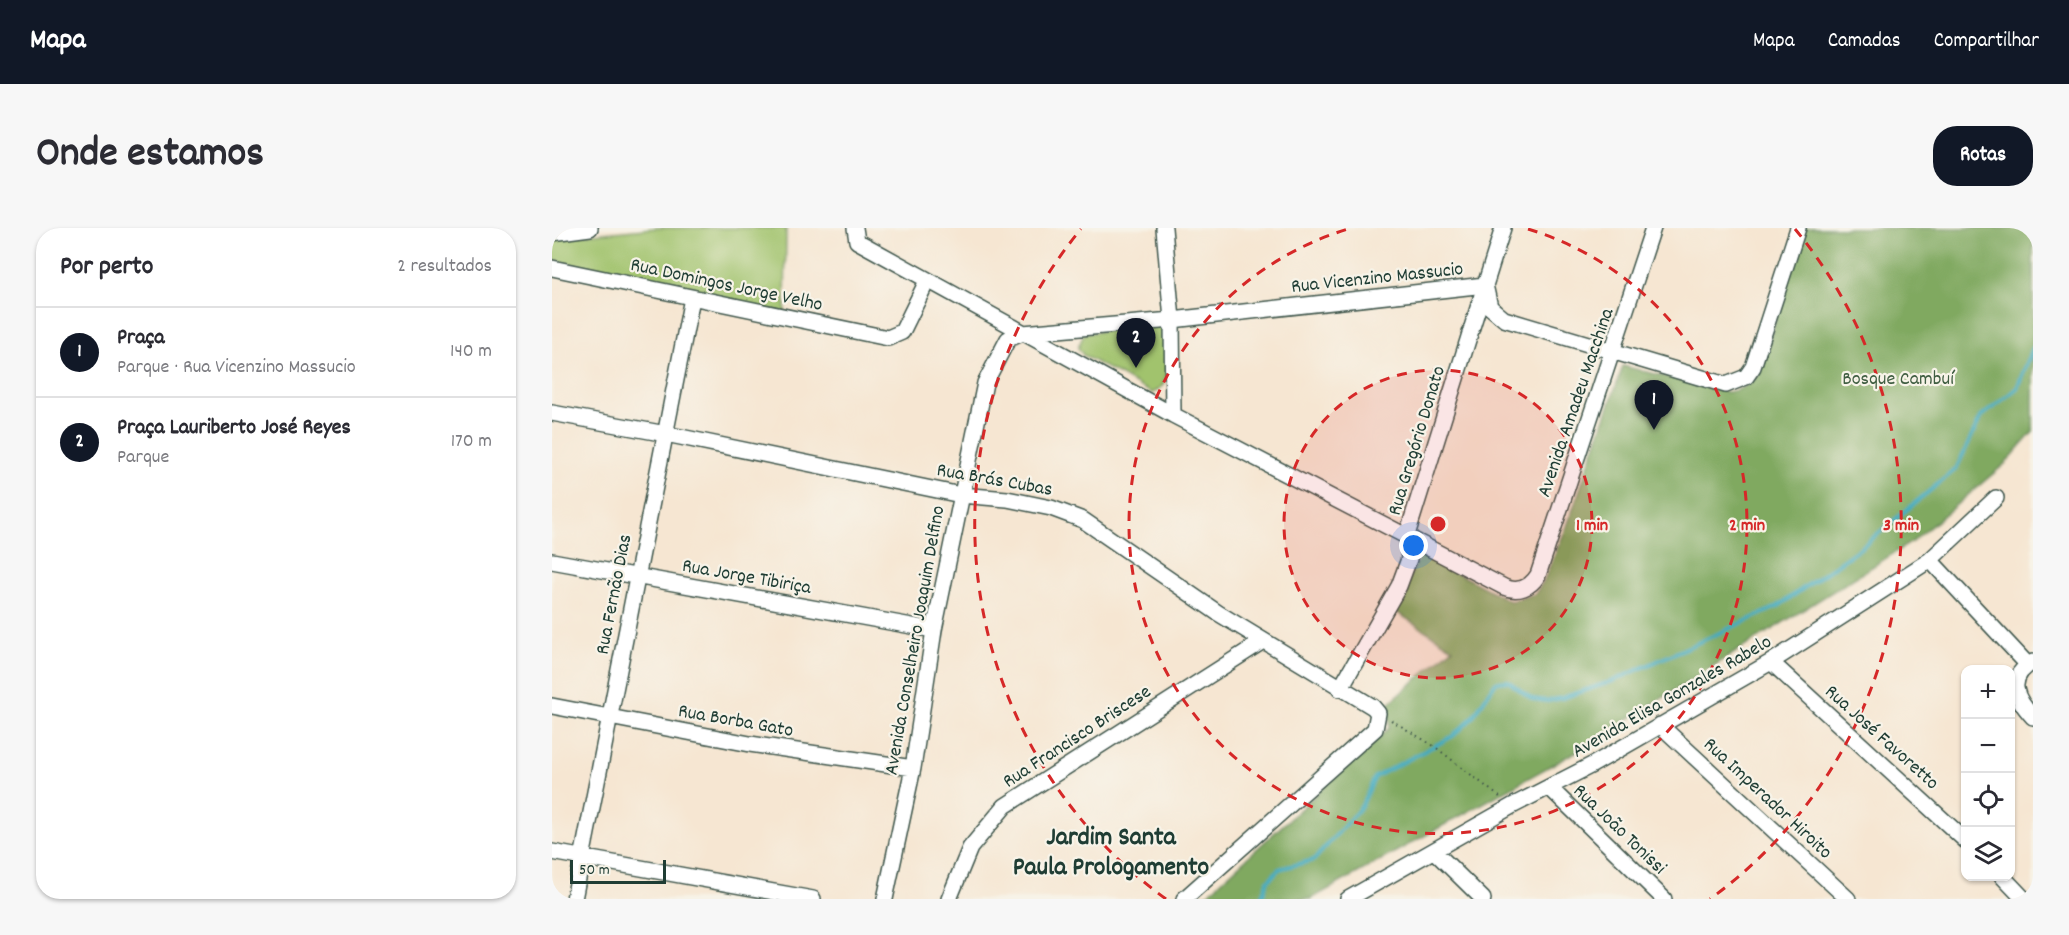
<!DOCTYPE html>
<html lang="pt">
<meta charset="utf-8">
<style>
body{margin:0;font-family:Dekko,sans-serif;background:#f7f7f7;color:#2b2b33}
.controls{position:absolute;right:18px;bottom:18px;display:grid;overflow:hidden;border-radius:12px;box-shadow:0 2px 4px #0004}
.controls button{width:54px;height:54px;display:grid;place-items:center;padding:0;border:0;border-bottom:2px solid #e1e1e2;background:#fff;color:#2b2b33;font:30px sans-serif}
.scale{position:absolute;left:18px;bottom:15px;width:96px;box-sizing:border-box;padding-left:6px;border:3px solid #1f3d34;border-top:0;font-size:16px;line-height:21px;white-space:nowrap;color:#1f3d34;-webkit-text-stroke:4px #f7f3e8;paint-order:stroke}
.you{position:absolute;left:862px;top:318px;width:21px;height:21px;margin:-15px;border:4px solid #fff;border-radius:50%;background:#1a73e8;box-shadow:0 0 0 9px #1a73e833}
.badge{display:grid;place-items:center;width:39px;height:39px;border-radius:50%;background:#111827;color:#fff;font-size:20px;font-weight:700}
.pin{position:absolute;translate:-50% -50px;filter:drop-shadow(0 2px 3px #0008)}
.pin::after{content:'';position:absolute;top:32px;width:21px;height:18px;background:inherit;clip-path:polygon(0 0,100% 0,50% 100%)}
.list{margin:0;padding:0;list-style:none}
h2{display:flex;justify-content:space-between;align-items:center;height:78px;margin:0;padding:0 24px;font-size:26px}
h2 small{font-size:20px;font-weight:400;color:#7c7c81}
.list li{display:grid;grid-template-columns:39px 1fr auto;gap:18px;align-items:center;box-sizing:border-box;height:90px;padding:0 24px;border-top:2px solid #e1e1e2}
.list b{display:block;font-size:22px;white-space:nowrap}
.list p{margin:0;font-size:20px;white-space:nowrap;color:#7c7c81}
.list em{font-size:20px;font-style:normal;color:#7c7c81}
.icon{flex:none;width:33px;height:33px;fill:none;stroke:currentColor;stroke-width:2;stroke-linecap:round;stroke-linejoin:round}
.map{position:relative;flex:none;width:1481px;height:671px;overflow:hidden;border-radius:24px}
header{display:flex;align-items:center;gap:36px;box-sizing:border-box;height:84px;padding:0 30px;background:#111827;color:#fff}
header strong{font-size:28px}
nav{display:flex;gap:33px;margin-inline-start:auto;font-size:21px}
.intro{display:flex;align-items:center;justify-content:space-between;box-sizing:border-box;height:144px;padding:0 36px}
h1{margin:0;font-size:42px}
.button{padding:15px 27px;border-radius:24px;background:#111827;color:#fff;font-size:21px;font-weight:700}
main{display:flex;gap:36px;padding:0 36px}
aside{flex:1;background:#fff;border-radius:24px;box-shadow:0 2px 4px #0004}
.map>svg:first-child{display:block}
</style>
<header>
<strong>Mapa</strong>
<nav><a>Mapa</a><a>Camadas</a><a>Compartilhar</a></nav>
</header>
<div class="intro"><h1>Onde estamos</h1><a class="button">Rotas</a></div>
<main>
<aside>
<h2>Por perto<small>2 resultados</small></h2>
<ul class="list">
<li><span class="badge">1</span><div><b>Praça</b><p>Parque · Rua Vicenzino Massucio</p></div><em>140 m</em></li>
<li><span class="badge">2</span><div><b>Praça Lauriberto José Reyes</b><p>Parque</p></div><em>170 m</em></li>
</ul>
</aside>
<div class="map">
<svg width="1481" height="671" viewBox="0 0 1481 671">
<rect width="100%" height="100%" fill="#f7f3e8"/>
<filter id="ink" filterUnits="userSpaceOnUse"><feTurbulence type="fractalNoise" baseFrequency=".0167" numOctaves="2"/><feDisplacementMap in="SourceGraphic" scale="12" xChannelSelector="R" yChannelSelector="G"/><feConvolveMatrix kernelMatrix="1 2 1 2 8 2 1 2 1" color-interpolation-filters="sRGB"/></filter>
<filter id="wash" filterUnits="userSpaceOnUse"><feTurbulence type="fractalNoise" baseFrequency=".008" numOctaves="4" result="noise"/><feDisplacementMap in="SourceGraphic" scale="24" xChannelSelector="R" yChannelSelector="G"/><feGaussianBlur stdDeviation="1.35" result="paint"/><feColorMatrix in="noise" values="0 0 0 0 0 0 0 0 0 0 0 0 0 0 0 0 0 1.4 0 .05"/><feComposite in="paint" operator="in"/></filter>
<g filter="url(#wash)">
<rect width="100%" height="100%" fill="#f6e6d2"/>
<path fill="#a1c36d" stroke="#608050" stroke-width="1.5" d="M104,0h130l-1,86 -233,-54v-22z
M606,94l9,8c0,19 7,57 -15,63l-69,-38 -5,-7 6,-14z"/>
<path fill="#80a960" stroke="#50734a" stroke-width="1.5" d="M1252,0h229v204l-27,31 -94,79 -333,208 -99,55 -169,94h-109l187,-171v-25l64,-55 -60,-38 28,-56 89,47 25,-7 8,-12 24,-56 56,-160 104,26c14,-2 22,-7 32,-18z"/>
<g fill="none" stroke-linecap="round" stroke-linejoin="round">
<path stroke="#42abc1" stroke-width="4" d="M709,671l6,-17 12,-13 35,-9 47,-53 14,-30 78,-41 19,-18 24,-36 12,-1 24,18 16,2 14,-3 51,-17 164,-74 86,-61 93,-77 25,-52 36,-29 16,-40"/>
</g>
</g>
<g filter="url(#ink)">
<g fill="none" stroke-linecap="round" stroke-linejoin="round">
<g stroke="#3f564c" stroke-width="18">
<path id="street" d="M303,0l2,13 316,174 331,172c14,6 26,1 34,-12l115,-347
M612,0l8,92 1,95
M0,5l38,-5
M0,40l336,70 14,-6 25,-51
M0,185l114,21 295,61 46,4 44,9 32,12 135,93 155,94 5,6 -3,16 -191,170
M1378,332l98,105
M0,333l382,69
M1219,434l195,179
M1481,434c-28,16 -17,37 0,55
M788,461l59,-103 10,-27 -2,-24 96,-307
M0,478l198,38 163,24
M1108,497l188,174
M998,560l114,111
M882,623l49,48
M0,624l261,47
M1450,648l22,23
M22,671l118,-601
M333,671l28,-131 21,-138 51,-247 23,-44 15,-6 149,-13 313,-35 5,22 14,12 222,66 20,-8 7,-10 45,-139
M397,671l21,-51 35,-42 258,-165
M796,671l164,-93 80,-41 179,-103 159,-102 66,-62"/>
</g>
<path stroke="#3f564c" stroke-width="2" stroke-dasharray="1.5 4.5" stroke-linecap="butt" d="M839,492l43,26 67,52"/>
<use href="#street" stroke="#fff" stroke-width="15"/>
</g>
</g>
<circle cx="886" cy="296" r="154" fill="#d62828" fill-opacity=".12"/>
<g fill="none" stroke="#d62828" stroke-width="3" stroke-dasharray="10 8">
<circle cx="886" cy="296" r="154"/>
<path d="M976 1A309 309 0 1 1 796 1"/>
<path d="M614 671A463 463 0 0 1 529 1M1243 1A463 463 0 0 1 1158 671"/>
</g>
<g text-anchor="middle" stroke-width="4.5" stroke-linejoin="round" paint-order="stroke">
<g font-size="20" fill="#1f3d34" stroke="#f7f3e8">
<text transform="translate(825 48) rotate(-6)" y="7">Rua Vicenzino Massucio</text>
<text transform="translate(175 55) rotate(12)" y="7">Rua Domingos Jorge Velho</text>
<text transform="translate(1022 174) rotate(-71)" y="7">Avenida Amadeu Macchina</text>
<text transform="translate(863 212) rotate(-73)" y="7">Rua Gregório Donato</text>
<text transform="translate(443 250) rotate(10)" y="7">Rua Brás Cubas</text>
<text transform="translate(195 347) rotate(10)" y="7">Rua Jorge Tibiriça</text>
<text transform="translate(60 366) rotate(-79)" y="7">Rua Fernão Dias</text>
<text transform="translate(361 412) rotate(-80)" y="7">Avenida Conselheiro Joaquim Delfino</text>
<text transform="translate(1119 467) rotate(-30)" y="7">Avenida Elisa Gonzales Rabelo</text>
<text transform="translate(184 491) rotate(10)" y="7">Rua Borba Gato</text>
<text transform="translate(524 507) rotate(-33)" y="7">Rua Francisco Briscese</text>
<text transform="translate(1331 508) rotate(42)" y="7">Rua José Favoretto</text>
<text transform="translate(1217 569) rotate(43)" y="7">Rua Imperador Hiroito</text>
<text transform="translate(1069 600) rotate(44)" y="7">Rua João Tonissi</text>
</g>
<g font-size="20" fill="#405e42" stroke="#f7f3e8">
<text x="1346" y="156">Bosque Cambuí</text>
</g>
<g font-size="26" font-weight="bold" fill="#1f3d34" stroke="#f7f3e8">
<text x="559" y="616">Jardim Santa<tspan x="559" dy="30">Paula Prologamento</tspan></text>
</g>
</g>
<circle cx="886" cy="296" r="9" fill="#d62828" stroke="#f7f3e8" stroke-width="3"/>
<g font-size="18" text-anchor="middle" font-weight="bold" fill="#d62828" stroke="#f7f3e8" stroke-width="4.5" stroke-linejoin="round" paint-order="stroke">
<text x="1040" y="302">1 min</text>
<text x="1195" y="302">2 min</text>
<text x="1349" y="302">3 min</text>
</g>
</svg>
<div class="controls">
<button>+</button>
<button>−</button>
<button><svg class="icon" aria-label="locate" viewBox="0 0 24 24"><circle cx="12" cy="12" r="6"/><path d="M12 2v4M12 18v4M2 12h4M18 12h4"/></svg></button>
<button><svg class="icon" aria-label="layers" viewBox="0 0 24 24"><path d="M12 4l9 5-9 5-9-5zM3 14l9 5 9-5"/></svg></button>
</div>
<div class="scale">50 m</div>
<div class="you"></div>
<div class="pin badge" style="left:1102px;top:202px">1</div>
<div class="pin badge" style="left:584px;top:140px">2</div>
</div>
</main>
